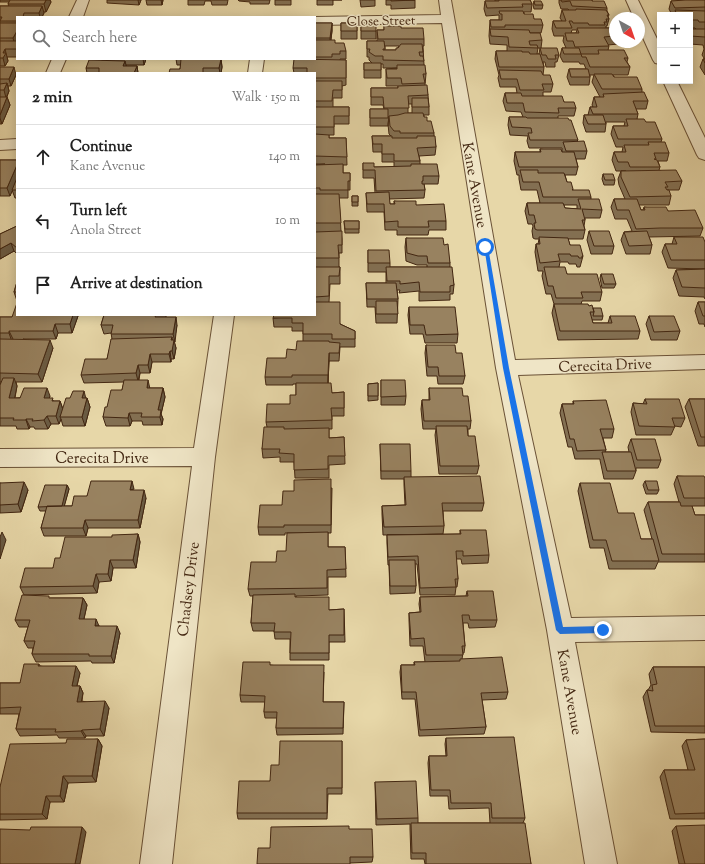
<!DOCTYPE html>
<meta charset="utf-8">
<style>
body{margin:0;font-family:"Sorts Mill Goudy",serif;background:#f2f2f2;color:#222}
.controls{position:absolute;right:12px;top:12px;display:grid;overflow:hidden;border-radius:0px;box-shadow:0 2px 10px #0003}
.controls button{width:36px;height:36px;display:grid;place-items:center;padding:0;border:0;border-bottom:1px solid #e0e0e0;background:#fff;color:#222;font:20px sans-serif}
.compass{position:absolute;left:609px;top:12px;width:36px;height:36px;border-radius:50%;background:#fff;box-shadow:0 2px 10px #0003;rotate:140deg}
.stop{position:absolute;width:12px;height:12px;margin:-9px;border:3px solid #1a73e8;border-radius:50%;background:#fff}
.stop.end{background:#1a73e8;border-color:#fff;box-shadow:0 1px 4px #0008}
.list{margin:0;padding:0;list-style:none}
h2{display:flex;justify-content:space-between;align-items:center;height:52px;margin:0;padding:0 16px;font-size:17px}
h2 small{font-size:13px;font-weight:400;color:#767676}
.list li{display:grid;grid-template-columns:26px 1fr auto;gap:12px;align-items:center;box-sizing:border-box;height:64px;padding:0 16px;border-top:1px solid #e0e0e0}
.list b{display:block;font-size:15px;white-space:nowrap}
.list p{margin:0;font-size:13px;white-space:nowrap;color:#767676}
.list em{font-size:13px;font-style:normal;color:#767676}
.icon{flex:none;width:22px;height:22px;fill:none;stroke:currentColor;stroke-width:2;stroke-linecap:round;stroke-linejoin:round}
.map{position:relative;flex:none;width:705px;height:864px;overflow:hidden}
.search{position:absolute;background:#fff;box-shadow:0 2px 10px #0003;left:16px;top:16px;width:300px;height:44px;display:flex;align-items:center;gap:10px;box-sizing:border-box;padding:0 14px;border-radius:0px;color:#767676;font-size:15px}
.panel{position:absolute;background:#fff;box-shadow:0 2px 10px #0003;left:16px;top:72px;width:300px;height:244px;border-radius:0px}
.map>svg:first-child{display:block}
</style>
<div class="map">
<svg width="705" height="864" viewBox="0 0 705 864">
<rect width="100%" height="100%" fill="#e7d7a8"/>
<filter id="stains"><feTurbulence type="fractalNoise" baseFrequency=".005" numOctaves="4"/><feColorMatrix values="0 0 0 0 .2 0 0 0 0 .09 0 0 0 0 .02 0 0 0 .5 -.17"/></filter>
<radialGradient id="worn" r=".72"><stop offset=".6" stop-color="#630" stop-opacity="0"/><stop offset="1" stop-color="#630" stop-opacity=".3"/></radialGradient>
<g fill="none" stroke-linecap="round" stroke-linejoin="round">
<g stroke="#6b5237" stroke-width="2">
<path id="street" d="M77,0h12l-6,17h-14z
M439,0h12l64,360 190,-5v14l-187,6 53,243 134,-2v24l-130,2 42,222h-32l-38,-234 -51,-262 -54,-345 -127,2v-8l126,-2z
M626,0h12l22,45v19l-5,-1 -2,-3 -14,-31v-11h-5z
M52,59h14l-6,14h-14z
M250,59h14l-2,14h-14z
M663,81h14l28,57v22l-6,-2 -2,-3z
M17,139v10l-17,1v-10z
M214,315h20l-19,142 -43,407h-32l52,-398 -192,1v-18l194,-1z"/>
</g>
<use href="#street" fill="#efe5c6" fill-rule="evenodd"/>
</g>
<path fill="#837053" stroke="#422611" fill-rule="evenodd" d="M0,0h50l1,2 -5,10h-2v1l-2,4h-25v40h-10l1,4 -3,5h-5v-60h9l-1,-2 1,-2h-9z
M107,0h34l-2,5 -32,-2z
M146,0h17l-1,5h-15z
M188,0h40l-1,5h-15l-1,-4h-6l-1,4h-16z
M238,0h32l-1,4h-19v-2l-11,-1z
M275,0h16v5h-16z
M317,0h25h-9v5h-16z
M360,0h15v6l-14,1z
M386,0h29v8l-24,1v-4h-5z
M495,0h35l2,4 -1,8h-7v2l10,5 9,6 -2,8h-11l12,7 -1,8 18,7 -2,7h-2v5h-9l-1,-5h-2l1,5 -1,8 10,9 -2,8h-8v4l21,6 12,6 -2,8h-16v2l20,22 -1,1 10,10 -2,8h-9l2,8 -2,8h-11l2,7 6,8 18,7v2l11,11 -2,8h-15v2l-1,6 1,4 -2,9h-15l2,6 13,11 -3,11h-3l-1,-3h-7l-1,-2h-8l-1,5 8,7 35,18 -2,9h-18l-1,3 8,2 14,10 -1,4h-10l1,3h15l2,-7 30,15 -2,8 -80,1 -6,-27 2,-9 -3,-10h-5l-4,-18 1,-5h-5l-3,-19 1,-8h2l1,-5h-4l-2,-1 -1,-7 1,-5 -1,-2h-4l-3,-13 2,-8h13l-3,-13h-16l-2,-11v-4h-2l-3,-14 1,-9h25v-3l22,3v-4h-33l-2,-7 1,-5 -18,-1 -2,-10 1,-8h14l-2,-5 -15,-1 -3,-10 2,-8h12l-1,-6h-16l-2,-9 1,-3 -4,-16 1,-8h11v-6l-17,-1 -1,-8 1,-16h9v-5l-13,1 -2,-7 1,-8h10zM538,48h2l-1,6h-2zM564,205h13v4l-12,-1z
M559,0h33v1l15,7v3l2,4 -1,2 1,2 -2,7h-1v2h9v14h3v2l-10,1 1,1 -1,4 20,8 -1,4 3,5 -2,8h-15l1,2 28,12v3l6,9 -2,8h-10l2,5 -1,5 9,3 16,17 -1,3 8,11 -2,8h-9l2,6 -1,3 23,11 -3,9h-12l4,6 -2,9h-30l2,5h2l1,-3 24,4 35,17 -3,8 -51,1 3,8 -2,9h-24l-5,-14 3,-8 8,-1 -5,-12h-12l-4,-12 3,-8h11l-6,-14 -1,-6 3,-8h5h-10l-4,-11 2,-8h8l1,-5h-7l-5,-13 2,-8h11l1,-4h-19v2l-1,8h-19l-3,-9 1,-8h4l2,-8h3l-1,-2 2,-8h6l-8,-15 2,-7h-4v2l-1,8h-19l-3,-8 2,-8h17l-2,-5h-4l-1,-2h-16l-3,-6 2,-8h4l-3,-7 1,-5h-10l-2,-7 1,-8h9l-2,-3 2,-8h7l-1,-1h-7l-2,-6zM572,30h5l-1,3h-5z
M677,0h28v75l-5,-8 3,-8h1v-1l-2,-3 2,-6 -1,-4 -13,-1v-15h6l-1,-1h-5v-13h-18l-3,-6 2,-8h7z
M534,1l9,4 -1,4h-8l-1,-4z
M315,23h17v8l-1,9 15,11v8h-6v1h6v25l-4,1v12h-9v9h16v17h-15v11h-5v3h17l1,27h-4v8h7v17h-2v8h-9l2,33 1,8v14h-3v14h1v17h-10l-1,18 11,22 15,7v16h-15l-1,14h-10l-1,22 4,10 12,-1v24h-12v13h-3v9l15,-1 1,27 -16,1v13h-34l-1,-16h-14v-5l-17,1 -1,-9 5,-22 -1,-5 24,-18 6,-9v-11h-3v1h-27l-1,-8 31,-27 7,-9v-10h-11v-4h-18l-1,-9 42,-3v-150l10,-1h-10v-91h-21l-1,-5 16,-9h6z
M341,23h16v16h-16z
M361,23l15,8v8h-15z
M384,26l17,2 23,11v7h-1l1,19 2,9 -1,11 3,10 1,12v8h-5v2l3,4 7,12v3l2,11 -1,8 -16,1 1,5v3l19,12 -1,8h-14l1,6 -1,8 -35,1 1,5h4v-3l22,4 30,16v9h-17l-1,5h-31v-5h-12l-1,-18h-17l-1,-19h9l-1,-15h-11v-15l11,4h20v-5h-12v-10h-9l-1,-16h19l-2,-2 -1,-10 1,-8 -1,10h-18v-17h14l-1,-4h-12v-17h27v-2h-12v-17l11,-1h-14v-4h-2v14h-17v-15h8l-3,-3v-3h-2v-16h10v-11h7zM385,46h14l-3,4h-11zM408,104h4v9h-4z
M104,59h42l-2,6h-18v1h11l1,7h-51l-1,-5 18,-8z
M176,59h45l1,8 -1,6h-52l11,-4 1,-4h-4z
M0,67l16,8 -5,11h-3l1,5 -2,6 3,8 -8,19h-2z
M0,160h17v38h-2l-3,-8 -2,6h-10z
M603,174l12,6 -1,5h-10l-2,-6z
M352,196h6v10h-6z
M344,221h15v12h-14z
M17,226v28l-3,-3 -14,8v-25z
M589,231l25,15 -2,8h-21l-4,-14z
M674,237l31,5v27l-37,-1 -6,-16 3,-8h7z
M406,238l38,7 6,18v4l4,18 -1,9h-3v6l-31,1v-10l-20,2 1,-3h-3l1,9 -1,24h-21l-1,-16h-8l-1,-24h20v-11h-18v-22l22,13v4h37v-2h-10l-11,-4 -1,-14z
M705,269v30l-1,-2 -25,-1 -6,-18 3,-8z
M601,274l15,10 -2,4h-12l-2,-10z
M17,282v19l-3,-9z
M698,302h7v25l-1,-3h-5l-4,-13z
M409,307l49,27 -1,9h-32l-2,-9h-13l-2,-19z
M17,315h60l1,1 -6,17h-14l-2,6h-33l30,9 -11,34h-26l1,4 -2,12 35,-2 -1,2 5,3h6l3,8 24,-11 3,9 -5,19h-22l-2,-7 -2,5h-8l-3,5h-13l-1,-2h-4l-1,2h-12l-1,-3h-16v-41l1,-3h-1v-65h12z
M104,315h62v2l11,8 -3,17 2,6 -2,11h-3v3h-19l-2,11h-10l-1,7 11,8h13l2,9 -4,17 2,5 -1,6h-19l-1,-4h-10l-2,5h-24l-3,-9 4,-10 15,-17 2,-8 -40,1 -3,-8 26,-16 5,-20 -1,-6 -7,1 -3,-9z
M649,316l31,15 -3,9h-26l-5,-16z
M426,345l30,8 9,23 -2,8h-25l-1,-8h-10l-2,-23z
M381,380l25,16 -1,9h-24z
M378,383v17l-10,1v-17z
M429,388l34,8 8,25 -1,8h-2v7l11,30 -2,8h-38l-4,-39 1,-6h-13l-2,-20 1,-9h7z
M645,399l40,19 -4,9 -6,-1 -4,9h-35l-5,-23 2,-9 10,1z
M689,399h16v47h-7l-13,-39z
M573,401l41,28 -2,9h-9l3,12 -1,2h24l-1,-5 3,-8 30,21 -3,8h-22v3l-3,8h-29l-4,-19v-1h-25l-3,-12h-4l-8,-34 2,-9h11z
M380,444l31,27v6l73,26 -2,8h-39l1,15 -1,8 -60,1 -1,-21v-8l23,-1 -1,-20v-6h-23z
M677,476l28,2v28h-13l3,9h10v47h-47l-3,7h-46l-5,-21h-14l-12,-57 2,-8 38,30 23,26h11l-8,-29 4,-8h31l-5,-18z
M645,481l14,9 -2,4h-11l-3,-9z
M0,483l28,7 -7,22 -21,1z
M67,485l2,4 -5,17h8l15,-10 47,-6 12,8 -6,30h-52l-2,8h-42l-3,-8 5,-17h-6l-2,-4z
M332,488l-1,45h-3v14h17l1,30h-18v18l-32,1v1l33,13 15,-1 1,33h-16v18h-39v-21h-15l-1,-8h-21l-2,-8 2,-27h-3l-2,-7 28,-27 27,-29h-18v2h-26l-1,-8 24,-22 12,-14z
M460,530l29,25 -1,8 -26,1 -1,-5h-5l2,20 -1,8h-1l-1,8h-35l-3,-31h-2l1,22 -1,7 -25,1 -1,-29h-1l-1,-22v-8l73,-1z
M138,534l2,8 -4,26h-23l-2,13 -12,1 -2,11 -73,2 -4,-8 33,-19 7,-10 52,-21z
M467,591l30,29 -2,7 -26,1 -1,-5h-5l2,23 -1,7h-1l-1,6 46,33 -2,7 -24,1 4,27 -2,7 -65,2 -4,-37h-13l-2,-27 1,-7h13v-3h11l-2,-16h-13l-1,-26v-7l11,-1 -1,-8 1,-7 46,-1z
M50,598h33l4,7 -3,14 15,7 21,7 -6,30h-22l-1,-2 -55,1 -4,-8 1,-6h-5l-4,-7 4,-14h-9l-4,-7z
M39,664l1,2 40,7 -3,13h3l3,7 -1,8 27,7 -5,28h-18l-1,2h-26l-2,-3 -37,1 -4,-7 3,-15h-19v-31h20z
M270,665l54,7 -1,30h21l-1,32 -66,1 -1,-7 1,-10h-12l-1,-6 1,-10h-24l-1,-7z
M653,667h52v66l-54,-1 -8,-35 4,-7h1l3,-5 -2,-11z
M446,738l79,80 -2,5 8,41h-106l-1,-5h-13l-1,-30v-5l-34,1 -1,-43 43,36v5h72l-1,-15 -40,1 -1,-13h-18l-2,-33 1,-7h17l-1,-12z
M98,739l4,7 -6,36 -28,1 -4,19h-14l-3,17 -47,1v-33l66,-44z
M705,739v80h-35l-10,-42 4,-7h24l-6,-24 4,-6z
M342,741v53h-14l-1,25h-89l-1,-6 33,-32 9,-16z
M676,826l29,38h-26l-7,-33z
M349,829l24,28 -1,5 -22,1 -80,-15z"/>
<path fill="#6a5b43" stroke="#422611" d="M46,0h4l1,2 -5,10 -2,-8z
M138,0h3l-2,5z
M161,0h2l-1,5z
M42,6l2,7 -2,4h-2l-1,-4z
M332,23v8l-2,14v-7z
M16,31l1,11 -2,4 -2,-8z
M5,49l3,12 -3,5 -2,-8v-5z
M143,59h3l-2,6z
M221,59l1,8 -1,6h-1l-1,-5z
M125,61l2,8 -4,-3z
M137,66l1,7h-4z
M14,67l2,8 -5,11 -2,-7z
M7,83l2,8 -3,7 -2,-8z
M7,97l3,8 -8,19 -2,-6v-3z
M17,165v15l-7,16 -3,-8z
M11,243l3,8 -14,8v-10z
M73,315h4l1,1 -6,17 -2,-9z
M176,317l1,8 -2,17 -2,-8z
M55,324l3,9 -2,6 -3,-8z
M9,331l4,8 -1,3 -3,-9z
M172,337l1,8 1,-5 2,8 -2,11 -2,-8 -1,-11z
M50,340l3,8 -11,34 -4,-8z
M170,351l1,8v3l-2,-8z
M329,353v8l-1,23v-9z
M150,354l2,8 -2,11 -2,-8z
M138,365l2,8 -2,8 -2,-8z
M14,378l3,8 -4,20 -4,-8z
M148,380l2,9 -3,-1z
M47,388l3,8 -3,10 -3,-8z
M163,388l2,9 -4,17 2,5 -1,6 -4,-15z
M84,391l2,8 -4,-1z
M87,398l3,9 -5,19 -3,-9z
M60,401l3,9 -3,7 1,2 -2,5 -3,-8z
M129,413l3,8 -2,5 -2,-8z
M47,416l4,8 -3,5 -4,-9z
M26,419l4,8 -1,2 -3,-9z
M132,481l2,8 -4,1z
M24,482l4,8 -7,22 -3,-8z
M67,485l2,4 -6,22 -2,-4z
M144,490l2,8 -6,30 -2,-8z
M85,520l3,8 -2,8 -3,-8z
M2,532l4,8 -6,19v-22z
M138,534l2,8 -4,26 -3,-8z
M110,560l3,8 -2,13 -3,-7z
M96,574l3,8 -2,11 -4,-7z
M83,598l4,7 -5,22 -3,-8z
M96,619l3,7h-4z
M117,626l3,7 -6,30 -3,-7z
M76,666l4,7 -5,20 -3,-7z
M80,686l3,7 -3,15 -3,-6z
M105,701l4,7 -5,28 -4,-7z
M82,730l4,6 -1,2 -4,-7z
M98,739l4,7 -6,36 -4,-6z
M63,776l5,7 -4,19 -4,-6z
M46,796l4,6 -3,17 -5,-5z
M82,827l4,5 -6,32h-5z"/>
<path fill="#988260" stroke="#422611" d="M10,0h36l-2,4h-36z
M391,0h24l-24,1z
M499,0h31l2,4h-10l1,3 -36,1 -2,-7h14z
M561,0h31v1h12l3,7 -35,-2 -2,-5 -8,1z
M685,0h20v7l-30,1 -4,-7z
M534,1h7l2,4h-8z
M0,6h42l-3,7h-15l-1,4h-6v4h-17l2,-4h-2z
M576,9l30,1 3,5h-2l2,4h-3l1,3h-3l1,3h-16l-1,-2h-15l-1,-2h-3l3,7h-16l-3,-7h13l-4,-11h14z
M675,10l30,1v11h-6l-1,-2h-8v-5h-13z
M499,11h24l1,3h9l1,5h7l2,6h-38v2h-14l-1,-7h12v-6h-2z
M0,23h17v8l-4,7h-13z
M315,23h17l-2,15h-15z
M341,23h16v8h-16z
M361,23h15v8h-15z
M384,26h17v2h22l1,11h-46l-1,-9h7z
M577,28h38v8l-11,1 5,9 -34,1 -2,-6h-6l-2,-8h14z
M490,29l39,1 1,3h10l2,7 -13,1 1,4h7l1,3 -29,-1 -1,-10 -17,-1z
M690,29h15v8l-15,-1z
M315,40h20v3h9l2,8h-6v3h-8v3h-17z
M0,41h17v8h-12l-2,4h3l-3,5h-3z
M367,41h17l1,8h-2v1h13v-2h2l3,-4h21l1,8h-4l1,4h3l1,5 -41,-1v-4h-8l-6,-4 1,-3h-3z
M540,48h17l2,7h-4l1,4h-8l-2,-4h-4z
M562,48h17l2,6h18l-1,-4h26l4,8h-4l6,9h-40l-4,-10h-4l-1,-3h-17z
M496,51h26v1h7l1,2h10l4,13h-45z
M181,59h40l-2,9h-16v5h-34l1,-4h10z
M294,59l52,1v18h-31v-5h-8v-5h-14z
M703,59h2v4z
M89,60l36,1 -2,5h14l-3,7h-35v-5h-13z
M364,63h17v7h-17z
M397,65h28l1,9h-3l2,9 -23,1 -1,-6h-14l-1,-9h11z
M0,67h14l-5,12h-9z
M569,69h19l2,8h-19z
M499,70l42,1 2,4h7l3,9h-11l2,6h-24l-3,-11h-16z
M594,74h18l2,3h23l5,12h-40z
M315,81h27v9h-9l-1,11h-17z
M7,83l-3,7h-4v-6z
M427,85l1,10 -20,1 1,12h-25l-1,-11h-12v-9h27v-2z
M644,92l4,9h-15l5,13h-45l-3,-7h7l-3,-10h10l-1,-3z
M505,93h16l1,3h40l2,6h10l2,6h-18l1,5 -34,-1 -2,-9h-16z
M0,97h7l-7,18z
M412,98h16l1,9h-17z
M315,107h34v9h-15v11h-19z
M370,109h18v9h-18z
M405,113h18l1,4h3v4h4l3,12h-34v-2h-6l-4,-5 -1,-10 9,-1z
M584,115h19l3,9h-18z
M509,117h17l1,1h41l1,2h2l7,20h-48l-2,-7h4l-1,-5 -19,-1z
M626,119h18l2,3h9l7,17h-44l-5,-13h15z
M315,134l14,1v3h17l1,19 -32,-1z
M372,136h20v2h25v-2h18l1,11 -19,1 3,13h-26v-7h-12v-10h-9z
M584,141l3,10h-21l-3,-9z
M648,142h17l4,11h-15l2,6h-2l3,1 3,7h-30l-2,-5h-10l-4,-10h12l-2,-7h25z
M540,149h21l1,3h12l4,15h-59l-4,-15h26z
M0,160h17v5l-10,23h-7z
M363,163h11v4l37,-1v-2h26l2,12h-16v5h-1v3h2l1,6 -49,1 -1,-21h-12z
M343,164v9h7v8h-2v9h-28v-2h-5v-23z
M520,170h18v3h26l3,9h4l2,7 -1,1h17l2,7h-48l-4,-15h-16z
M676,170l6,11 -17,1 3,5h-3l2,3h2l2,6 -41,1 -9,-20v-6z
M603,174h10l2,6h-10z
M17,178v12h-5z
M389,192l1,12h5l-1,-3h22v4l28,-1 2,17h-18l1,6h-31v-6l-13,1 -1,-18h-17l-1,-11z
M315,194h24l2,29h-26v1z
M352,196h6v6h-6z
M578,199h21l3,11 -20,-1 3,11h-3l3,10h-48l-2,-1 -1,-6h2l-2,-8h-5l-2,-12h36l2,5 16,1z
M614,199h23l4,11h4l-1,-3h22l2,4 27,-1 8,18h-43l-24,1 -7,-19h-12z
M344,221h15v8h-14z
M17,226v22l-6,-5 -11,6v-15z
M342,231v14h-4l1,13h-24v-26z
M589,231h20l5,15h-20z
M647,231l5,14 -23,1 -5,-14z
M539,237l29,1 2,7h10l3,11h-1v2h-3l-1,-2h-7l-1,-2h-12l2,7 -20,2 -4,-19h4z
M674,237h29l2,5v18h-34l-6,-16h12z
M406,238h37l1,7 4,-1 2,19h-22l-1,-7h-9l-11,-3z
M368,250h21l1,13h-22z
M315,267h25l-1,9h-10v20l-14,1z
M386,267h66l2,18 -4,1v6h-30l-1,-10 -19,2v-3h-13z
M544,267h21l2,7h30l5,18h-21l2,6h-27l-3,-12h-5z
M705,269v19l-23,-1 -6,-17z
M601,274h12l3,10h-12z
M17,282v10h-3z
M366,283h30l2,16h-31z
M376,301h21l1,13h-22z
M315,302h25v22l15,7v8h-23v-5h-29v-11h-11v-5h-19l1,-3h41z
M698,302h7v14h-2z
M17,303v12h56l-3,9h-15l-2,7h-44v2h-9v-16h12z
M554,304h34l1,2 3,-1 2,7h-4l3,11h19l-2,-7h25l5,15h-80z
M409,307h46l3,27 -32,1 -2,-10h-14z
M593,308h8l2,8h-10l1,-4z
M104,315h52l-1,2h21l-3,17h-62l2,-9h-12z
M649,316h25l6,15 -26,1z
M172,337l-1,3h3l-2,11h-2l-1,3h-19l-2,11h-10l-2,8 -55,2 4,-16h22l4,-20z
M0,339l50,1 -12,34 -38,-1z
M297,341h32v1l11,1 -1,10h-10l-1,22h-36v2h-27l2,-19h19l1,-9 9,1z
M426,345h29l1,8h6l3,23h-26l-1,-9h-10z
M3,378h11l-5,20h11l4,-10h23l-3,10h9l-1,3h8l-4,15h-9l-3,4 -12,1 1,-2h-7v1h-13l1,-2h-14v-33z
M124,380h24l-1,8h16l-5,22h3l-1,7h-19l1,-4h-13l-1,5 -25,-1 2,-10h2l4,-17h11z
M381,380h24l1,16 -25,1z
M296,383h35l1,10 12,-1v16h-13l1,12 -66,2 1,-18h23v-9h6z
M378,383v13h-10v-12z
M429,388h33l1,8h5l3,25h-47l-2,-21h8z
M73,391h11l-2,7h5l-5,19h-22l6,-19h4z
M645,399h34l6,19h-13l3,9 -36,-1 -6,-23 14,1z
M689,399h16v38h-4z
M606,400l8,29h-14l6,21 -29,1 -3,-12h-4l-8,-35h12l-1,-3z
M436,426h31l1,10h7l4,30h-39z
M264,427h20v2l45,-1v10l15,-1 1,19h-17v13l-34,1v-16l-15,-1 1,-4h-18z
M631,439h24l6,21h-24z
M380,444h30l1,27h-30z
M602,452h29l5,19h-29z
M480,476l4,27h-42l2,23 -60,1 -2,-21 24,-1 -2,-28z
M677,476h27l1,2v20h-21z
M331,479v46h-47v2h-26l2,-22h22l1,-14h11v-11z
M91,481h41l-2,9h14l-6,30h-53l-2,8h-42l6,-22h25l2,-10h13z
M645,481h12l2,9h-11z
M24,482l-6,22 -18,1v-22z
M580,483h30l8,30h16l7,26h12l6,22h-47l-6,-21h-13z
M45,485h22l-5,21 -24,1z
M648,502h32l1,4h11l3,9h10v39h-43z
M460,530h26l3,25 -26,1v-5h-7l2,28h-3l1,8 -36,1 -2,-32 -30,1 -1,-22 74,-1z
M328,532v15h17l1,22 -19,1v18l-79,1 3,-27h25l1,-11h9l1,-18z
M138,534l-5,26h-23l-2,14h-12l-3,12 -73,1 5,-19h28l2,-10h5l5,-21h47v-2z
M389,560h26l1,26h-26z
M467,591h26l4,29h-27l-1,-5h-7l3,31h-3l1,9h-37l-2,-17 -13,1 -2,-26 12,-1 -1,-15 48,-1z
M295,594v3h34v13l15,-1v26h-15v18h-39l1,-21h-17l1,-9h-24l2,-28z
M22,595l27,1v2h34l-4,21h17l-1,7h22l-6,30h-22v-2h-57l3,-13h-11l6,-21h-15z
M502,657l6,35 -27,1 5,34 -66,3 -4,-38h-14l-1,-27h14l-1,-3 46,-1v-2z
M243,662h27v3h54l-1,37h21l-1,26h-67l1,-16h-13l1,-16 -25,-1z
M24,664h15l-1,2h38l-4,20h8l-3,16 28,-1 -5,28 -18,1 -1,1 -26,1 1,-3h-40l5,-22 -21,1v-25h20z
M653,667h52v59h-50l-8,-36 6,1 -1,-6 5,-1z
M514,737l11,81h-33l-1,-15h-40l-1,-13h-19l-2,-34h18l-1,-18z
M67,739h31l-6,37h-29l-3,20h-14l-4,18h-42v-27l10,-43 56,-1z
M705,739v74l-30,1 -11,-44h31l-9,-30z
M280,741h62v47h-15v25h-90l2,-32h31l1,-16h8z
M416,781l2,37 -41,1 -2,-37z
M411,823h114l6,41h-105v-11h-14z
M705,825v39h-20l-9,-38z
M349,826v3h23l1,28h-23v7h-93l1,-16h12l1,-21z
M31,827h51l-7,37h-75v-35l30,1z"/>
<path fill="#1a73e8" d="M484,246l4,1 21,121 54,259 40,-1 4,4 -4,3 -43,1 -4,-4 -53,-262z"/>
<g text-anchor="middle" stroke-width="3" stroke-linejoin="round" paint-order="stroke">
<g font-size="13" fill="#422611" stroke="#efe5c6">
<text transform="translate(381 20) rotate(-1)" y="5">Close Street</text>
</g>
<g font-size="15" fill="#422611" stroke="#efe5c6">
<text transform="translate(475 185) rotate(80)" y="5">Kane Avenue</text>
<text transform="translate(605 365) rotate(-2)" y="5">Cerecita Drive</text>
<text x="102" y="463">Cerecita Drive</text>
<text transform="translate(188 589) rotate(-83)" y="5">Chadsey Drive</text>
<text transform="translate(570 692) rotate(80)" y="5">Kane Avenue</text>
</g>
</g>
<rect width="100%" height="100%" filter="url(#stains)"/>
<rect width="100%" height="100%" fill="url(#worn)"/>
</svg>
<div class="controls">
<button>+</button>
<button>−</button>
</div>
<svg class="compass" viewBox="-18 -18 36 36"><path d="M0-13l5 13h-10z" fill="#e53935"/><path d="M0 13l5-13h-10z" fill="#767676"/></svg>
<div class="stop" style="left:485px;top:247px"></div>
<div class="stop end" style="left:603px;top:630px"></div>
<div class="search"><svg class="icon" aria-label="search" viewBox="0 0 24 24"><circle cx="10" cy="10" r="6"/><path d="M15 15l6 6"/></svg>Search here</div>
<section class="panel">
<h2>2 min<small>Walk · 150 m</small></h2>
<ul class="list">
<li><svg class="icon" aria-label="ahead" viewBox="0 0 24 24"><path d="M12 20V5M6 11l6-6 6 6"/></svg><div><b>Continue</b><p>Kane Avenue</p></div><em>140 m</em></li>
<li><svg class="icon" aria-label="left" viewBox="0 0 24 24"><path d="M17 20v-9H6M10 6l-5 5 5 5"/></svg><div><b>Turn left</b><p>Anola Street</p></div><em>10 m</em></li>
<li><svg class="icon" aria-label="arrive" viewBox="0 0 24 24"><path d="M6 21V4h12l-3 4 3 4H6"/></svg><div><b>Arrive at destination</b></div></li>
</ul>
</section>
</div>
